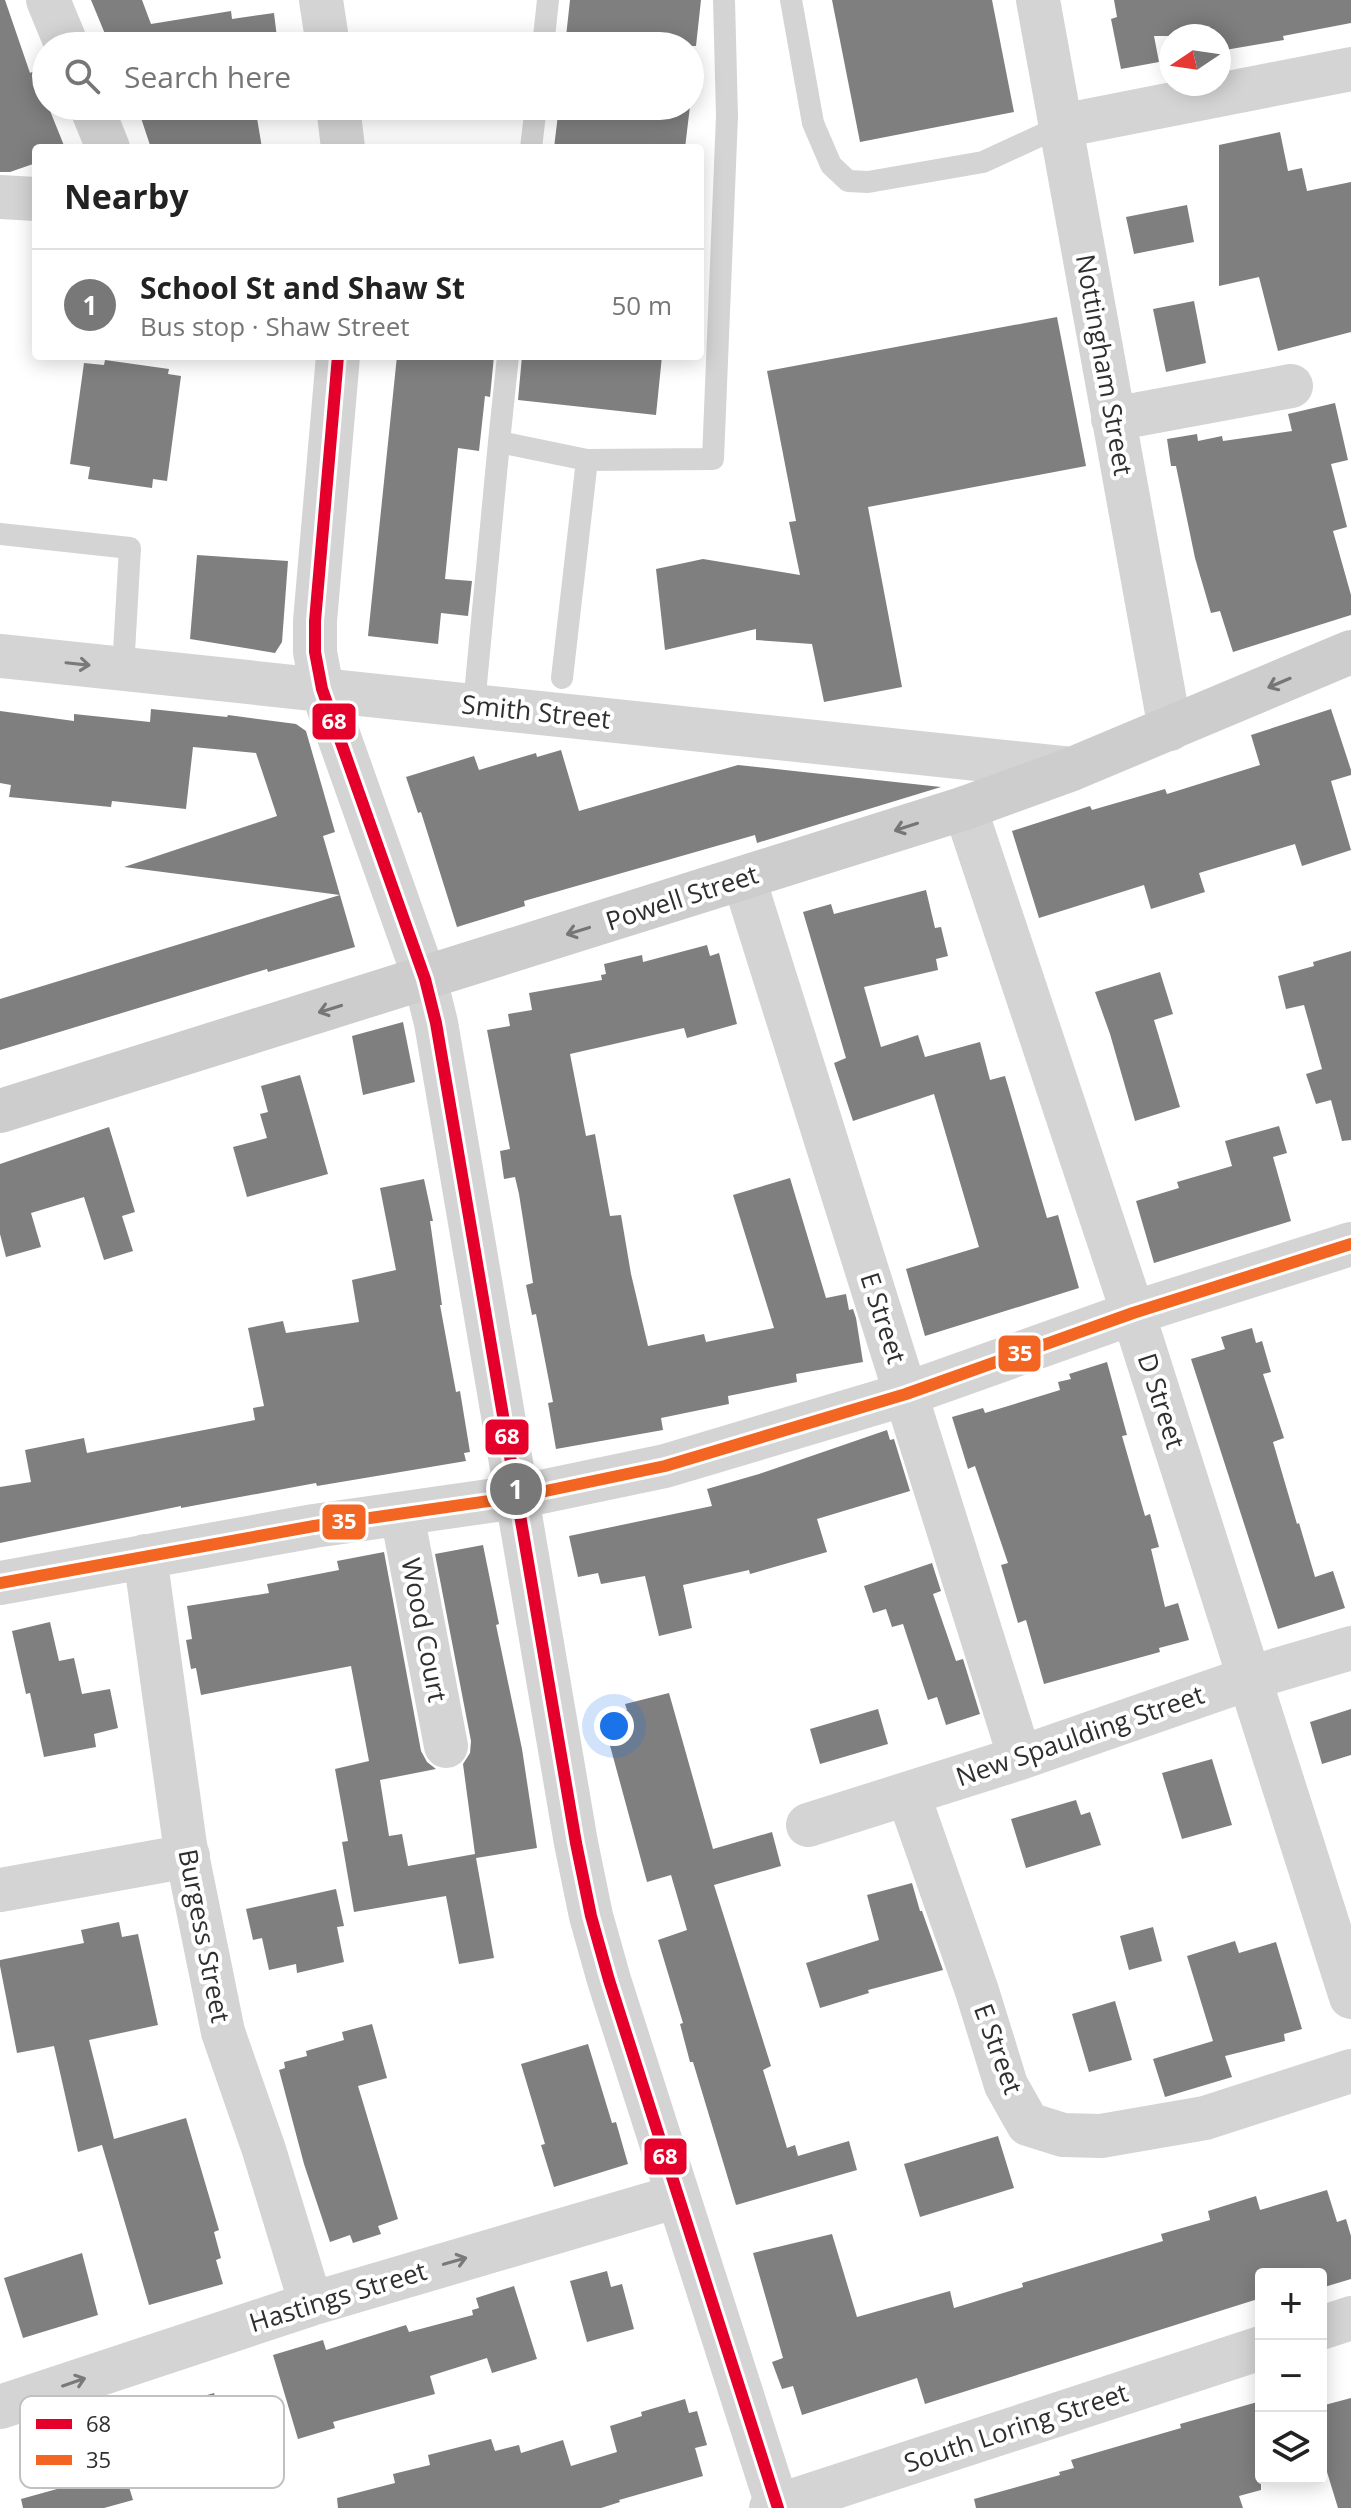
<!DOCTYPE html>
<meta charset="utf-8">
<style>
body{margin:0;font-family:"Open Sans",sans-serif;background:#f2f2f2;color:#222}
.controls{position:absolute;right:24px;bottom:24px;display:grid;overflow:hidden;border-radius:8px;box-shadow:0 4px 20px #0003}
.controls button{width:72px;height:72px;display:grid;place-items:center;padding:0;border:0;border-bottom:2px solid #e0e0e0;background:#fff;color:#222;font:40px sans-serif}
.compass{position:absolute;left:1159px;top:24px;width:72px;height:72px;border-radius:50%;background:#fff;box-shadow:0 4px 20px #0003;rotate:257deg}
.you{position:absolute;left:614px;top:1726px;width:28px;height:28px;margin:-20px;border:6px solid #fff;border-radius:50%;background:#1a73e8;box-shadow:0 0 0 12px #1a73e833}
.badge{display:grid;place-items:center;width:52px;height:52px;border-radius:50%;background:#787878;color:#fff;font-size:26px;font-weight:700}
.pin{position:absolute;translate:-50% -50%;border:4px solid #fff;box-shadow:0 2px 8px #0006}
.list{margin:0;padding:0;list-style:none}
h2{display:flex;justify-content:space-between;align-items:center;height:104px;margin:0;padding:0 32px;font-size:34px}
h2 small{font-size:26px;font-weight:400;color:#767676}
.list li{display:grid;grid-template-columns:52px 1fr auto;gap:24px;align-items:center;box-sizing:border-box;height:112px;padding:0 32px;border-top:2px solid #e0e0e0}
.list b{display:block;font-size:30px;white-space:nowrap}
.list p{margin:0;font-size:26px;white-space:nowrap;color:#767676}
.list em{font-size:26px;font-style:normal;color:#767676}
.icon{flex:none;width:44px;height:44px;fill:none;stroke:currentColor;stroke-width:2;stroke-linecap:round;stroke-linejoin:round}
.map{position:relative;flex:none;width:1351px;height:2508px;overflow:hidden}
.search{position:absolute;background:#fff;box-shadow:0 4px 20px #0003;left:32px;top:32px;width:672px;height:88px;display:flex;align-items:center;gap:20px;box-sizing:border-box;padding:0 28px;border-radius:44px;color:#767676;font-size:30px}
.panel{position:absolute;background:#fff;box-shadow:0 4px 20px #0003;left:32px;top:144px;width:672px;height:216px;border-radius:8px}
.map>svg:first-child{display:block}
</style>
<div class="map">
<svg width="1351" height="2508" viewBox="0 0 1351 2508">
<rect width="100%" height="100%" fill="#fff"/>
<path fill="#7f7f7f" d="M0,0h5l25,73 4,-2 31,77h-29v15l-26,9h-10z
M91,0h51l9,24 80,-13 1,8 42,-6 4,33h-168z
M570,0h131l-5,46h-131z
M832,0h160l22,112 -154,30z
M1114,0h237v23l-68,13 1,4 -65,11v-15h-65l5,26 -38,7 -10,-50 6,-2z
M137,106h118l7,42h-111z
M559,106h131l-5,42h-131z
M1280,132l8,39 14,-3 5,23 44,-9v150l-73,19 -19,-74 -40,9v-141z
M1187,205l7,37 -60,12 -8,-37z
M1194,301l12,62 -40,9 -13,-63z
M1057,317l29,149 -218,41 34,180 -78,15 -12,-58 -56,-4v-11l-91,21 -9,-81 47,-10 97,16 -11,-53 7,-1 -29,-150z
M397,356h97l-4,41 -5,-1 -6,55 -21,-3 -13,131 27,2 -4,35 -27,-3 -3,31 -70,-8z
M522,356h140l-6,59 -138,-15z
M105,360l64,9 -1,5 13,2 -14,105 -14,-2 -1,9 -64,-9 2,-12 -20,-3 14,-101 20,2z
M1335,403l13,57 -17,4 16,63 -14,4 18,64v20l-118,37 -13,-41 -9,2 -16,-55 -19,-92h-5l-4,-27 30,-5 1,7 24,-5 1,5 69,-10 -4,-17z
M197,555l91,6 -6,81 -7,11 -85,-14z
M151,709l76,8 1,-2 68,9 10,7 29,101 -12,4 17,59 -216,-28 153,-51 -21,-63 -63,-6 -7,62 -74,-8 -1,6 -102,-10 2,-12 -11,-2v-72l74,10v-7l76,8z
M1331,709l20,61v5l-20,6 20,69 -49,16 -7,-22 -96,29 6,19 -54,17 -7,-24 -105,33 -27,-87 78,-25 2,4 73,-21 2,5 93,-29 -9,-30z
M561,750l18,61 159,-46 203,22 -184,56 -2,-8 -231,66 1,5 -68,21 -36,-115 -3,1 -12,-36 68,-21 5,14 57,-17 1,4z
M926,890l9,38 6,-1 7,29 -12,3 2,11 -74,17 17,60 37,-12 7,22 55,-15 10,38 15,-4 42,142 11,-3 21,73 -154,48 -19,-67 73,-22 -45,-153 -81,27 -19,-58 12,-5 -43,-146 28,-8 3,10z
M340,895l15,52 -87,25 -1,-3 -267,81v-51z
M707,945l3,11 9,-3 18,71 -50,14 -3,-10 -114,26 16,82 9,-2 15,82 11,-1 10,59 17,72 56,-12 2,8 68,-14 -41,-133 57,-17 36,120 20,-4 3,16 4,-1 3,9 7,44 -67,12 1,8 -69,14 1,8 -68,14 2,12 -107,19 -8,-46 5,-1 -17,-88 -4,1 -6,-30 7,-2 -14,-89 -4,-17 -11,2 -4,-28 10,-2 -23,-119 23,-4 -2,-12 24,-4 -3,-17 73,-13 -1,-5 5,-1 -2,-10 38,-9 1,7z
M1351,951v189l-9,1 -11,-41 -15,4 -10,-30 16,-5 -18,-64 -18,4 -8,-33 36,-10 -1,-4z
M1160,972l13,42 -19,6 26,87 -45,14 -25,-87 -15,-42z
M403,1022l12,60 -52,13 -11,-59z
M300,1075l28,99 -81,23 -14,-50 34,-9 -7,-24 8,-2 -7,-26z
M1279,1126l8,27 -14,4 18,64 -137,42 -18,-62 43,-13 -2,-6 55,-16 -7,-25z
M109,1127l26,85 -13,4 11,35 -29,9 -20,-63 -53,16 10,34 -35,10 -6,-23v-70z
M424,1179l9,42h-3l12,84h-2l16,87 4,-1 10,61 -6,1 2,8 -149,25 -1,-3 -135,25v-2l-181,37v-56l31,-5 -6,-32 59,-12 3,15 168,-33 -2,-12 11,-2 -16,-78 35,-7 3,12 73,-11 -7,-42 44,-10 -16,-82z
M1252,1328l4,15 6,-2 9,31 -8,2 21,64 -11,4 24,82 2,-1 16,54 18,-6 12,37 -67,21 -87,-270 34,-10 -4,-12z
M1107,1362l20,73 -5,1 23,80 5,-2 9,33 -8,2 14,58 13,-4 11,37 -30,8 1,4 -116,32 -18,-64 -8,3 -17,-58 7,-2 -33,-97 -7,3 -16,-52 31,-9 2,5 75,-23 -2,-8 13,-3 -2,-5z
M887,1430l3,10 4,-1 16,52 -93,28 10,33 -77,22 -1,-4 -66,15 9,43 -33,8 -14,-60 -44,8 -3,-11 -20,4 -9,-41 143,-30 -5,-17 52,-15z
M483,1545l16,79 -3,1 26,124 15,99 -61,10 18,100 -35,6 -13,-68 -92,16 -12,-70 6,-1 -13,-72 34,-8 -18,-95 -150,29 -5,-27 -5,1 -5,-29 6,-1 -5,-33 82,-13 -2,-9 72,-14 -2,-9 47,-9 37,199 6,11 9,7 -56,11 9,56 13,-2 6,32 67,-12 -12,-90 7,-11 1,-12 -36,-187z
M932,1563l9,28 -8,3 23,67 7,-2 17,55 -34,11 -9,-28 -9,3 -25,-76 -11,3 -6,-18 -13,4 -9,-27z
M50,1622l9,39 15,-3 8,36 28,-5 8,39 -24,6 2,13 -52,10 -14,-64 -4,1 -14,-63z
M669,1693l44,156 59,-17 9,34 -67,19 57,181 -8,4 24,78 8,-3 3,11 51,-15 8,29 -121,35 -43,-143h-3l-10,-38 3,-1 -25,-83 29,-10 -16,-55 -24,7 -45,-166 25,-6 -2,-6z
M878,1709l10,35 -68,20 -10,-35z
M1351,1709v46l-29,9 -12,-42z
M1212,1759l20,66 -50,14 -20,-66z
M1076,1800l5,15 9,-3 11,33 -75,23 -15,-49z
M912,1883l8,28h2l21,59 -75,20 1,3 -49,15 -14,-45 73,-23 -12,-45z
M336,1889l8,37 -7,1 7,35 -47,11 -1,-9 -27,6 -7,-32 -9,2 -7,-31z
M119,1922l3,15 16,-3 20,91 -69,15 25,99 72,-21 33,112 -5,2 7,26 -5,2 7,24 -74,21 -47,-160 -24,7 -24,-106 -37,7 -17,-87v-6l84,-17 -3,-13z
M1153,1927l9,34 -33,9 -9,-34z
M1235,1941l4,12 37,-11 26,87 -18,5 1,7 -60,15 7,21 -67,20 -12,-38 60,-18 -26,-85z
M1115,2001l17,59 -43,12 -17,-58z
M372,2024l15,54 -29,8 40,133 -20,7 3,8 -28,9 -3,-8 -20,7 -26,-78 -25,-94 6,-2 -1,-6 23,-6 -1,-5 38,-11 -2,-8z
M588,2044l24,79 4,-1 12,42 -74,23 -13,-42 4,-1 -24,-80z
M998,2136l16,52 -94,29 -16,-53z
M1327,2190l10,32 9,-3 5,17v43l-30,9v-14h-60v24l-336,106 -8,-26 -115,37 -9,-29 -11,3 -10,-27 11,-4 -30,-105 79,-19 25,83 93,-26 4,17 69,-21 -1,-4 141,-42 -2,-7 49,-14 -2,-9 48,-15 4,14z
M82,2253l16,62 -75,23 -19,-60z
M607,2271l4,16 11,-3 12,45 -47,13 -17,-61z
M514,2286l23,73 -45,14 -5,-15 -57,18 5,18 -102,28 2,6 -37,11 -25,-84 50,-15 3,10 80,-25 3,7 64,-17 -1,-5 7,-2 -3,-10z
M214,2393l14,46 -36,10 -13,-46z
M1351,2398v110h-13l-11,-36 -6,2v-68z
M685,2399l4,14 8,-2 10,34 -12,3 8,28 -84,24 1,2 -19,6h-263l-1,-10 58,-15 -2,-9 37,-9 -2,-10 63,-16 4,12 24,-6 2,8 42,-13 8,26 46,-14 -7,-26 32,-10 -1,-4z
M1261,2401v89l-22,6 4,12h-267l-2,-9 86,-24 -1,-3 15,-4 -3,-8 110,-32 -1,-4z
M118,2427l13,45 -6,2 8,26 -29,8h-81l-2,-9 72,-20 -13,-41z"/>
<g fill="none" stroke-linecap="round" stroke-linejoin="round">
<path stroke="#d4d4d4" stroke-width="22" d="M791,0l22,123 18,42 17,16 20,1 115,-20 78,-36
M543,46l5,-46
M531,148l5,-42
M508,356l-9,86 88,18 126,-1 14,-343 -3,-116
M0,534l130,14 -7,121
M562,678l25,-218
M474,705l25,-263"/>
<path stroke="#d4d4d4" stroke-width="44" d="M48,0l19,46
M321,0l7,46
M1038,0l132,729
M91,106l17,42
M338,106l5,42
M1061,126l290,-57
M0,197l36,2
M338,356l-23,265v31l7,37 103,290 11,44 140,820 15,73 18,64 169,528
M1113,419l178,-33
M0,656l1072,113
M965,808l168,505 218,684
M744,879l276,879
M402,1514l44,232
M145,1556l40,289 38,187 41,118 47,154
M0,1583l314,-57 203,-29 148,-31 241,-72 227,-81 218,-69
M908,1794l69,197 29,94 22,39 35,11 38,1 104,-18 146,-47
M808,1825l212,-67 230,-80 101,-30
M0,1890l188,-34
M1321,2328l30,-10
M0,2407l311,-103 367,-108
M771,2508l490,-160"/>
<path stroke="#cdcdcd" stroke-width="44" d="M0,1111l965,-303 107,-39 279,-117"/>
<g stroke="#fff" stroke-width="18">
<path id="bus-1" d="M338,356l-23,265v31l7,37 103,290 11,44 140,820 15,73 18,64 169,528"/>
</g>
<g stroke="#fff" stroke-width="18">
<path id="bus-2" d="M0,1583l314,-57 203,-29 148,-31 241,-72 227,-81 218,-69"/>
</g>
<use href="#bus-1" stroke="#e4002b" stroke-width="12"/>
<use href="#bus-2" stroke="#f26522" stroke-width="12"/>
</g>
<defs><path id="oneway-shaft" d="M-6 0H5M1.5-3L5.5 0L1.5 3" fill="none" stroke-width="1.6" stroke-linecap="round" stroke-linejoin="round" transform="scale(2)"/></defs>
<g stroke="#797979">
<use href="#oneway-shaft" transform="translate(78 664) rotate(6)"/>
<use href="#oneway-shaft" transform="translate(455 2261) rotate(-16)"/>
<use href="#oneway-shaft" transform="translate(74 2382) rotate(-19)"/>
</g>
<g stroke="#767676">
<use href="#oneway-shaft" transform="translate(1279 683) rotate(157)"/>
<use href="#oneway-shaft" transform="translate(906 827) rotate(162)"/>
<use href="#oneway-shaft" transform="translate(578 931) rotate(163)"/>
<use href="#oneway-shaft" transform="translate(330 1009) rotate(163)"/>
</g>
<g text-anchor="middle" stroke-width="8" stroke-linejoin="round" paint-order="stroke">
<g font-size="26" fill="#2f2f2f" stroke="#fff">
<text transform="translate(1104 365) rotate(80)" y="9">Nottingham Street</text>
<text transform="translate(536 712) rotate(6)" y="9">Smith Street</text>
<text transform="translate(682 898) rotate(-18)" y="9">Powell Street</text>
<text transform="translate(883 1318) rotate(72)" y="9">E Street</text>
<text transform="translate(1161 1401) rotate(72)" y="9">D Street</text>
<text transform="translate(424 1630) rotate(79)" y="9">Wood Court</text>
<text transform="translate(1080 1736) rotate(-19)" y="9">New Spaulding Street</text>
<text transform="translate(204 1936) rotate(79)" y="9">Burgess Street</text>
<text transform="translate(998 2049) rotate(70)" y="9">E Street</text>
<text transform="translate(338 2297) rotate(-17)" y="9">Hastings Street</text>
<text transform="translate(1016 2428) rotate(-18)" y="9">South Loring Street</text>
</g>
</g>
<rect x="20" y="2396" width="264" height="92" rx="12" fill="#fff" stroke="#c1c1c1" stroke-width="2"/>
<rect x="36" y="2419" width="36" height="10" fill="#e4002b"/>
<rect x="36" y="2455" width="36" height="10" fill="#f26522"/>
<g font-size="22" fill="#2f2f2f">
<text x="86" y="2432">68</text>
<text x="86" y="2468">35</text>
</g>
<g stroke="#fff" stroke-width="3">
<rect x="311" y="702" width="46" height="39" rx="8" fill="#e4002b"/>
<rect x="997" y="1334" width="45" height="39" rx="8" fill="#f26522"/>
<rect x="484" y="1418" width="46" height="38" rx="8" fill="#e4002b"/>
<rect x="321" y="1503" width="46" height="38" rx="8" fill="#f26522"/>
<rect x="643" y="2137" width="45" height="39" rx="8" fill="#e4002b"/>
</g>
<g font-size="22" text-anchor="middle" font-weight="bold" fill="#fff">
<text x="334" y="729">68</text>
<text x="1020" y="1361">35</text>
<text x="507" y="1444">68</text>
<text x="344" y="1529">35</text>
<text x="665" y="2164">68</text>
</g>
</svg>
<div class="controls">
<button>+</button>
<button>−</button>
<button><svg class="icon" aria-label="layers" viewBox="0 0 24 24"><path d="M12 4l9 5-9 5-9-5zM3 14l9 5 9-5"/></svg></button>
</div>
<svg class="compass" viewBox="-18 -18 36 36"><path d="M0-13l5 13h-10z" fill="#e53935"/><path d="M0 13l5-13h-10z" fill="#767676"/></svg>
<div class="you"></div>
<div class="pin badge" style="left:516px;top:1489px">1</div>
<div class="search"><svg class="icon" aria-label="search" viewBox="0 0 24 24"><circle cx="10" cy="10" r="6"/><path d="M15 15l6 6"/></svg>Search here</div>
<section class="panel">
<h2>Nearby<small></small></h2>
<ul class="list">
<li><span class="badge">1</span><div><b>School St and Shaw St</b><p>Bus stop · Shaw Street</p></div><em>50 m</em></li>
</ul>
</section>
</div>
